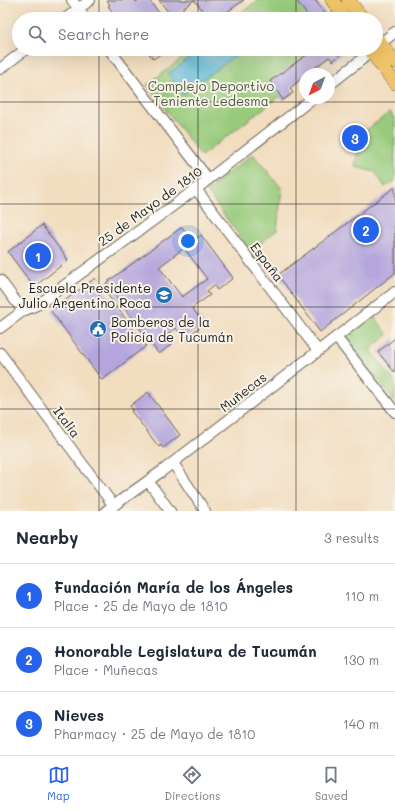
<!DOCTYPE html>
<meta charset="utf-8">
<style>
body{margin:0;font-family:Mali,sans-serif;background:#f6f6f7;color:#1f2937}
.compass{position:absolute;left:299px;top:68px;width:36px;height:36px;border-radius:50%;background:#fff;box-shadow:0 4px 16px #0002;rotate:221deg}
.you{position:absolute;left:188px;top:241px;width:14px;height:14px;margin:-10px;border:3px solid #fff;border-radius:50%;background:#1a73e8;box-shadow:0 0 0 6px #1a73e833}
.badge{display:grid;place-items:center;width:26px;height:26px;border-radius:50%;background:#2563eb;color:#fff;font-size:13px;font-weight:700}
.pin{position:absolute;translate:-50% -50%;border:2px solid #fff;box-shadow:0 1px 4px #0006}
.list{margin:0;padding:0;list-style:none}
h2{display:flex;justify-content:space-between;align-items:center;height:52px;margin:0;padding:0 16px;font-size:17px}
h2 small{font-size:13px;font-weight:400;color:#747a83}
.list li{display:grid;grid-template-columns:26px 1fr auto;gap:12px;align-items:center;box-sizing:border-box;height:64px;padding:0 16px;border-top:1px solid #e0e1e3}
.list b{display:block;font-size:15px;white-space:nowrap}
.list p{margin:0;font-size:13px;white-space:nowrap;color:#747a83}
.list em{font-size:13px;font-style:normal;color:#747a83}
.icon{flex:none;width:22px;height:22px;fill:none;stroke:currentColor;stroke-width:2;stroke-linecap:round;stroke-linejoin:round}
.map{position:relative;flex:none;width:395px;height:511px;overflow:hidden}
.search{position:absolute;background:#fff;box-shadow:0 4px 16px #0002;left:12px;right:12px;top:12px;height:44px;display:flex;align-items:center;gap:10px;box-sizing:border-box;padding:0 14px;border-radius:22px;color:#747a83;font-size:15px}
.sheet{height:244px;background:#fff}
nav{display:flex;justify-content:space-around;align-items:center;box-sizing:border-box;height:56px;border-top:1px solid #e0e1e3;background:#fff;font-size:11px;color:#747a83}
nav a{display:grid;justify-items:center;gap:2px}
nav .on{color:#2563eb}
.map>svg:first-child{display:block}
</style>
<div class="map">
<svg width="395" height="511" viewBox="0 0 395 511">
<rect width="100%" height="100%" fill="#f7f3e8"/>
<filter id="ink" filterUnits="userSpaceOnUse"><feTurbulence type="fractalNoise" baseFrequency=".025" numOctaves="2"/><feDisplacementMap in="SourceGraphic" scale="8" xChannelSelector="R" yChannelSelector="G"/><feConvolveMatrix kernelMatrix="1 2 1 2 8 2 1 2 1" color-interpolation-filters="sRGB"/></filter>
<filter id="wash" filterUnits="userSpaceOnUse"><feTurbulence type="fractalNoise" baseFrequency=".012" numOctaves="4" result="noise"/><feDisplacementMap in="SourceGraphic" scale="16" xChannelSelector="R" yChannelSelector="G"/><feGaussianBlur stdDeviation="0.9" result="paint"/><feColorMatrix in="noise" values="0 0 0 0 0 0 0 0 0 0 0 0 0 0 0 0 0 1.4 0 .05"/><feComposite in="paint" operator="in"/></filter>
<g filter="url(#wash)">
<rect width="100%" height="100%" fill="#f2ddbf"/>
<path fill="#98cb7c" stroke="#5a744c" d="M258,0h57l14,19h-96z
M194,49h145l3,4 -9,8 -4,-4 -24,17 -15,13 3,6 -10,7 -3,-4 -79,60 -54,-71z
M390,112l5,7v62l-10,6 -10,-15 -20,-5 5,-32z
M253,154l29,35 -5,41 -15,12 -11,10 -45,-62z
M373,315l15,20 -18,14 25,33v20l-50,-66z"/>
<path fill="#56b6d5" stroke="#396978" d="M201,49h30l5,6 -53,39 -15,-20z"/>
<g id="blocks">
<path fill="#b4a6dd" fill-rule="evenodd" d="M107,0h28l1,2 3,-2h10l14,18 -1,1h-40l-4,-6 -3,2 -7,-9 2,-1z
M159,0h85l-27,19h-24l10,-8 -9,-11 -22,17z
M296,0h19l14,19h-19z
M146,49h22l-15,10z
M315,49h24l3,4 -9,8 -4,-4 -22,17h-2v2l-15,12 3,5 -10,7 -13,-19z
M395,187v86l-75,59 -42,-57z
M42,225l26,35 -34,27 -26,-35z
M182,227l11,14 8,-6 32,43 -16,12 -3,-5 -7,6 3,4 -18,13 12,16 -20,15 -8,-11 -10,8 6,8 -13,10 -53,-71zM184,248l23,31 -25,18 -23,-30z
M95,278l51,68 -44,34 -51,-69z
M395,338v35l-17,-21z
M148,392l32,43 -17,13 -2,-3 -2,2 -28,-36 2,-1 -3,-4z"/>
</g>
</g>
<g filter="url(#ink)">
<use href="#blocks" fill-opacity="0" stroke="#676055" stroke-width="1"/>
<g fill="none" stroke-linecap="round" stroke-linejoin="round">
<g stroke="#676055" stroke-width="12">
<path id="minor" d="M72,0l14,19
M65,19l25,-19
M376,47l19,-15
M109,49l99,130
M0,69l26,-20
M329,85l46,-36
M196,189l122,162
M0,280l23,31
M0,328l23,-17 16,-7 157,-115 117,-91
M336,337l59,75
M0,353l114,153
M173,463l32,48
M148,481l22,30
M106,511l56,-40 233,-179"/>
</g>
<g stroke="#676055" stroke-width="14">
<path id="major" d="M332,0l14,19
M348,0l15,19
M376,37l19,25
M369,49l26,34"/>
</g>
<use href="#minor" stroke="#fff" stroke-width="10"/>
<use href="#major" stroke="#efc469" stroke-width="13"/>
</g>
</g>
<path fill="none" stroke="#1c1c1c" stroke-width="1" stroke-opacity="0.55" d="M99,0v19M198,0v19M296,0v19M99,49v462M198,49v462M296,49v462M0,102h395M0,204h395M0,307h395M0,409h395"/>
<defs>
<g id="school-disc" transform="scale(0.9)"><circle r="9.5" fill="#1f6fb2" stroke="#f7f3e8"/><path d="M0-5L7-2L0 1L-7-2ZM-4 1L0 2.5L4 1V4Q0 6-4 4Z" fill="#fff"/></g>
<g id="civic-disc" transform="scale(0.9)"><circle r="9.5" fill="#1f6fb2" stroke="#f7f3e8"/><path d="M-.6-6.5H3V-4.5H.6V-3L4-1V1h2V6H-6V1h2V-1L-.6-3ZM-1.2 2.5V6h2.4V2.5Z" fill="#fff"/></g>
</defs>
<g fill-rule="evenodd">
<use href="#school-disc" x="164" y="295"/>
<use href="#civic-disc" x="98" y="329"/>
</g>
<g text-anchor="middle" stroke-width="4" stroke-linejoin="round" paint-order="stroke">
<g font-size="13" fill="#47593e" stroke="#f7f3e8">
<text x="211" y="91">Complejo Deportivo<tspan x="211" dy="15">Teniente Ledesma</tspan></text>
</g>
<g font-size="13" fill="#1c1c1c" stroke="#f7f3e8">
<text transform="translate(150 206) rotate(-36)" y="5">25 de Mayo de 1810</text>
<text transform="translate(267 262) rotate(53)" y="5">España</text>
<text transform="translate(243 392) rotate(-38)" y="5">Muñecas</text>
<text transform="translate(67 422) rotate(53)" y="5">Italia</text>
</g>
<g font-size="13" fill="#1c1c1c" stroke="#f7f3e8" text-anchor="end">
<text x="151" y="293">Escuela Presidente<tspan x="151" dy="15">Julio Argentino Roca</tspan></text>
<text x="111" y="327" text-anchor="start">Bomberos de la<tspan x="111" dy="15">Policía de Tucumán</tspan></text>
</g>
</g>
</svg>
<svg class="compass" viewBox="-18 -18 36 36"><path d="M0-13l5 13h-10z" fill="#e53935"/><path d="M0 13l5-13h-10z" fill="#747a83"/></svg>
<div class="you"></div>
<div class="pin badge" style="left:38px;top:256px">1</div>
<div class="pin badge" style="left:366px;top:230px">2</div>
<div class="pin badge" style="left:355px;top:138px">3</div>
<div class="search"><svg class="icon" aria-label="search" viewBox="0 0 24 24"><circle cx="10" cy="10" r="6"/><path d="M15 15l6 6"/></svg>Search here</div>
</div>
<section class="sheet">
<h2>Nearby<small>3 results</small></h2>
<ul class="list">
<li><span class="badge">1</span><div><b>Fundación María de los Ángeles</b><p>Place · 25 de Mayo de 1810</p></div><em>110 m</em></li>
<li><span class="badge">2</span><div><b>Honorable Legislatura de Tucumán</b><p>Place · Muñecas</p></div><em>130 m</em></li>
<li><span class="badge">3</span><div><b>Nieves</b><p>Pharmacy · 25 de Mayo de 1810</p></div><em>140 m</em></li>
</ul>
</section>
<nav>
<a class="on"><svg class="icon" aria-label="map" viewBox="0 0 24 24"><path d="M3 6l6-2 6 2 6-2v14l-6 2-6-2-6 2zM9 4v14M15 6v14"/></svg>Map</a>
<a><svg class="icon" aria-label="directions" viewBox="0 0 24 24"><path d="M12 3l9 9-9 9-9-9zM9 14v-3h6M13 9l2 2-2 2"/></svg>Directions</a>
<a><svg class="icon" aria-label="saved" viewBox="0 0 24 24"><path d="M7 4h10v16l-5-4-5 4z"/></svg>Saved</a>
</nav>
